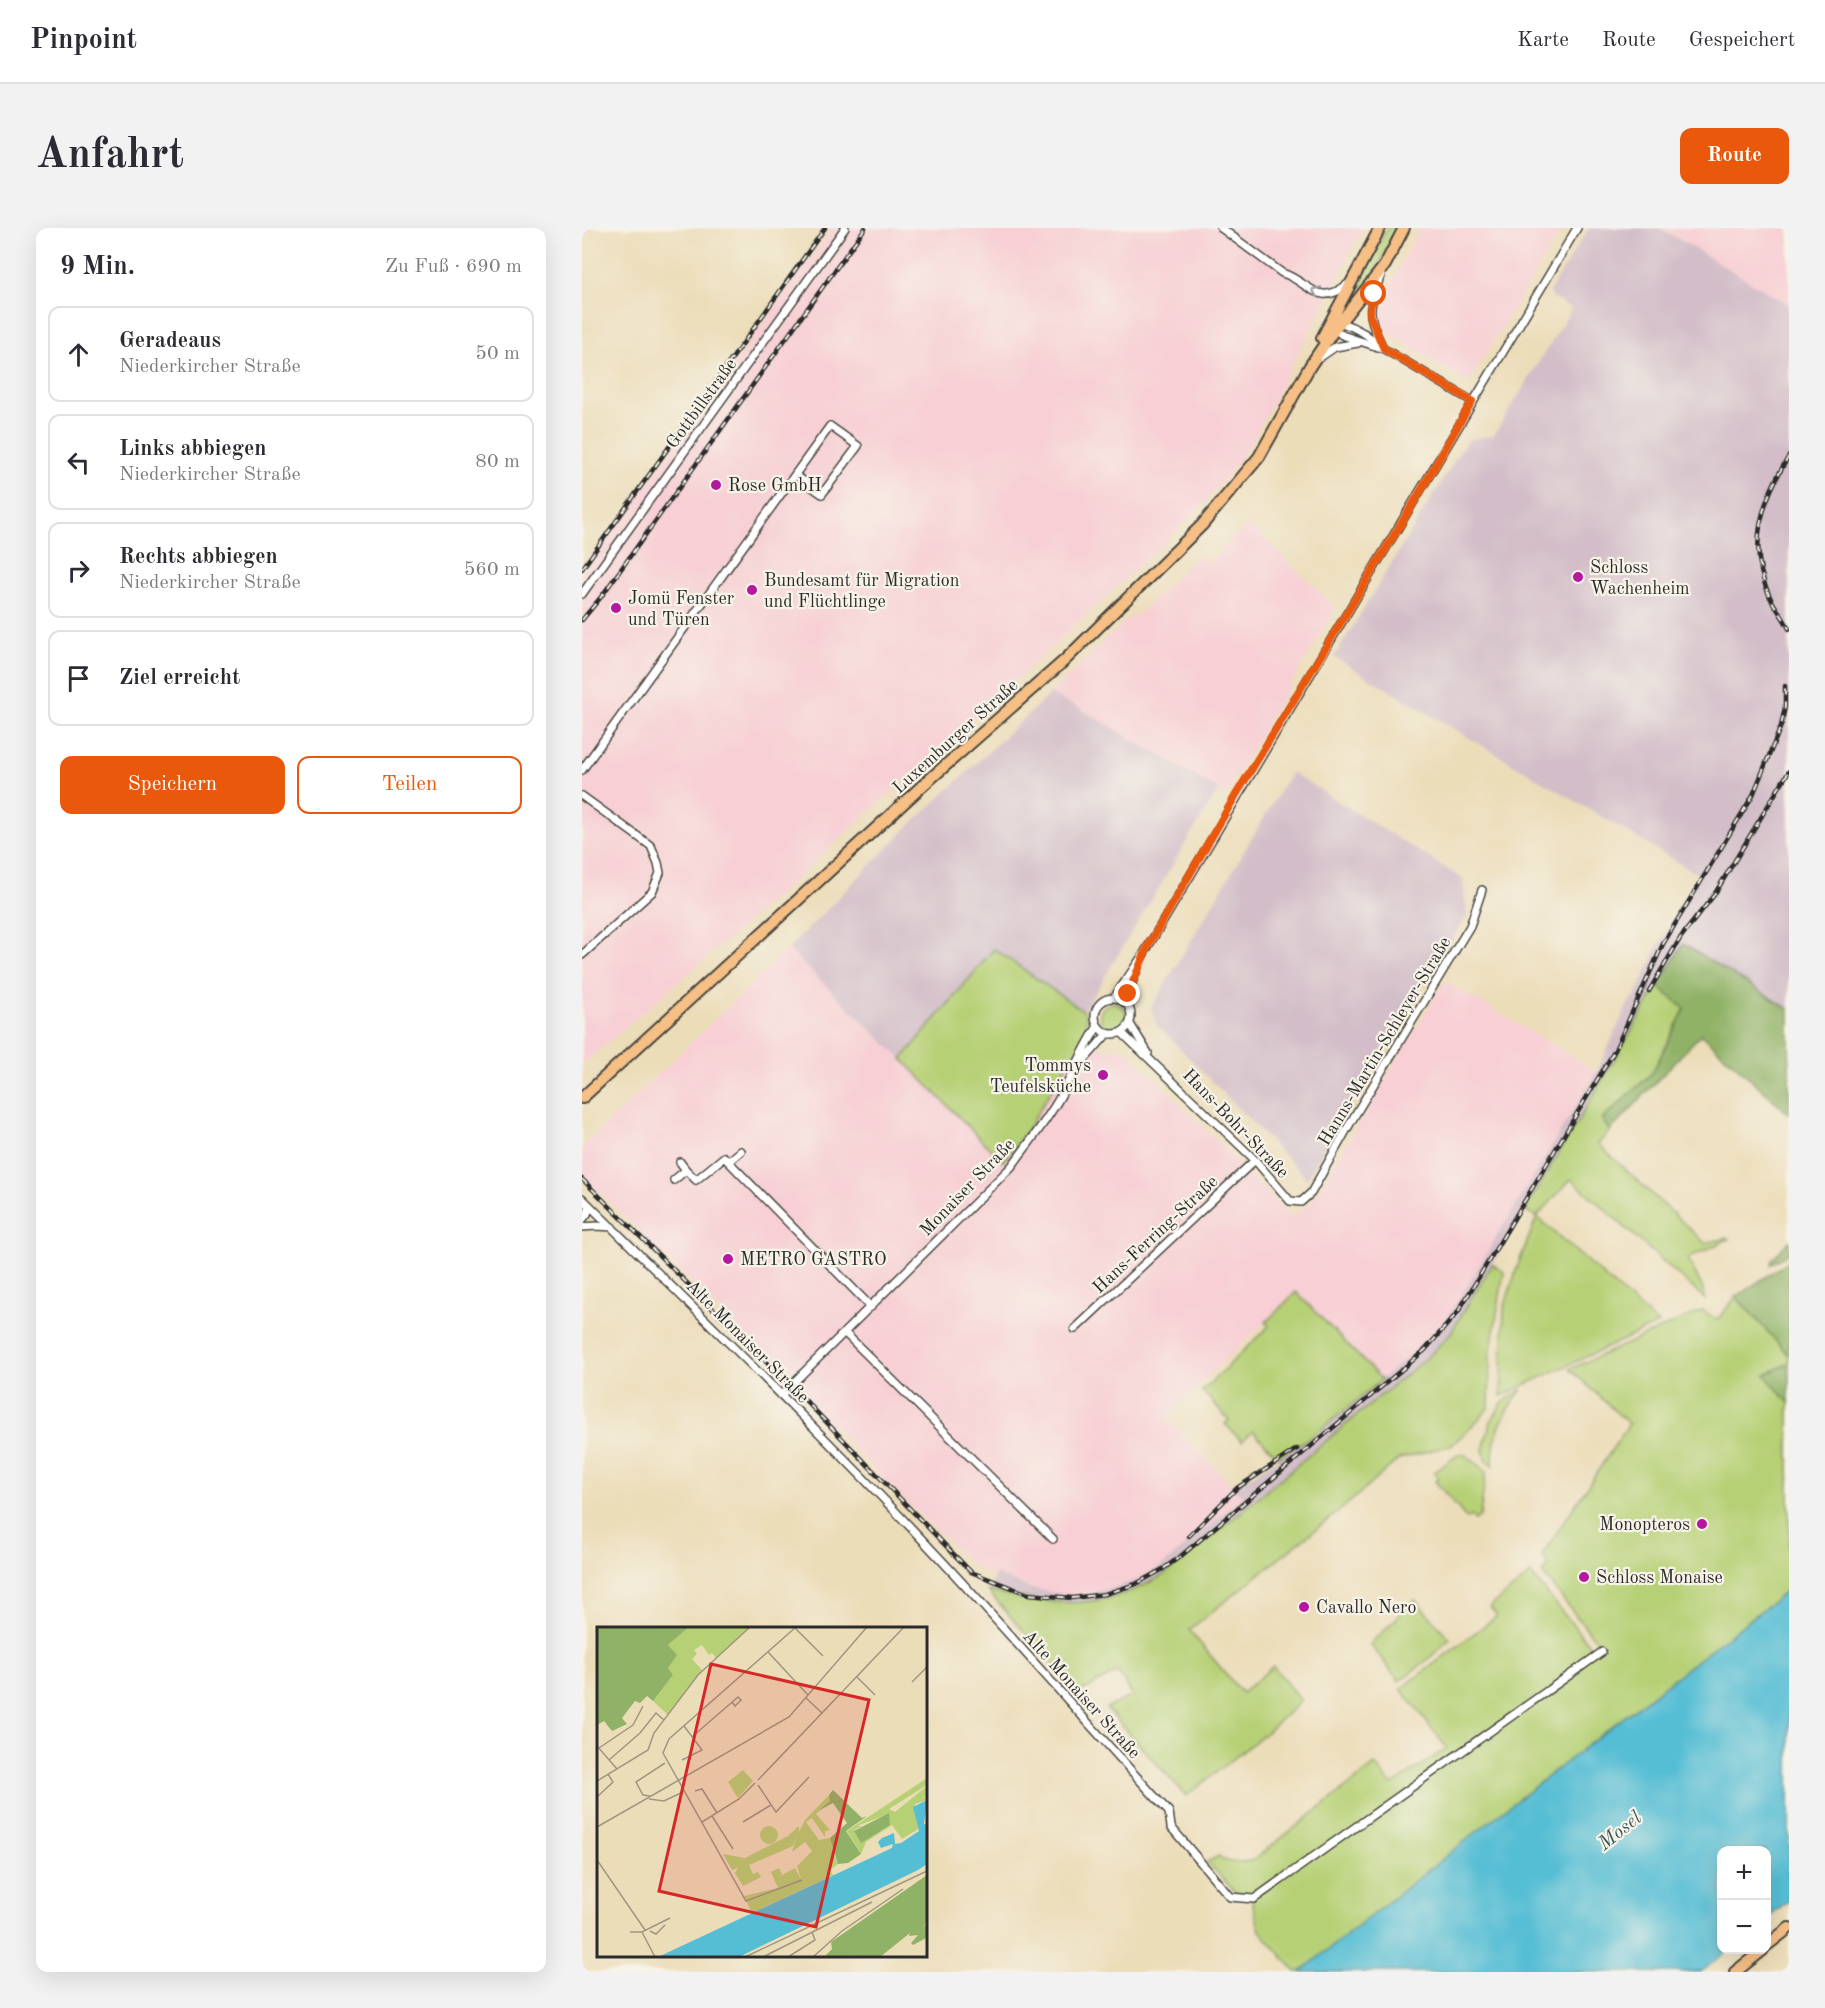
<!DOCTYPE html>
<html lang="de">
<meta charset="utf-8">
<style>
body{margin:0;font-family:"Old Standard TT",serif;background:#f2f2f3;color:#2b2b33}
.controls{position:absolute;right:18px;bottom:18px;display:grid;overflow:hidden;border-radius:12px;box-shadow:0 6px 24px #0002}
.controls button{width:54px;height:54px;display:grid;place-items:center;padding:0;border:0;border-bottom:2px solid #e1e1e2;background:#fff;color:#2b2b33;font:30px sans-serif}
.stop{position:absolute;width:18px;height:18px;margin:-14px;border:4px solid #ea580c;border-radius:50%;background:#fff}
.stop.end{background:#ea580c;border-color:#fff;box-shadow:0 2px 6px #0008}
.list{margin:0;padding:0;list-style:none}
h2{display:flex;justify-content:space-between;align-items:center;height:78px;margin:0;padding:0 24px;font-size:26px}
h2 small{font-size:20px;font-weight:400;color:#7c7c81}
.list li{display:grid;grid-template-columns:39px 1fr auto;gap:18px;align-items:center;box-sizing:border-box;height:96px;margin:0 12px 12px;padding:0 12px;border:2px solid #e1e1e2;border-radius:12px}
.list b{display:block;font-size:22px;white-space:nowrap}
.list p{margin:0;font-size:20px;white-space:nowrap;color:#7c7c81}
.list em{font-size:20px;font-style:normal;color:#7c7c81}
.actions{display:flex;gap:12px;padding:18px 24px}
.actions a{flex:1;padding:14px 0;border:2px solid #ea580c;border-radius:12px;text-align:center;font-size:21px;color:#ea580c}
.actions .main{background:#ea580c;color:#fff}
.icon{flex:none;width:33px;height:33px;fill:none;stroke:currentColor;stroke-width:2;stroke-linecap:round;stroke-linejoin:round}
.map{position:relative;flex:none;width:1207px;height:1744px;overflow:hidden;border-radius:12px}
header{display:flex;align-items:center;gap:36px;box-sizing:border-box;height:84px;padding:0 30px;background:#fff;border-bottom:2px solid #e1e1e2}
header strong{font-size:28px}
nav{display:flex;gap:33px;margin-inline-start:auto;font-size:21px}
.intro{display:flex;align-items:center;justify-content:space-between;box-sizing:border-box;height:144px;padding:0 36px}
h1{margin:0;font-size:42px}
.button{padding:15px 27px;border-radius:12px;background:#ea580c;color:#fff;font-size:21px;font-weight:700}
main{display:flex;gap:36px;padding:0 36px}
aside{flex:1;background:#fff;border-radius:12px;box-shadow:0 6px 24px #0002}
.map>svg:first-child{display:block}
</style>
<header>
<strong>Pinpoint</strong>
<nav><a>Karte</a><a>Route</a><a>Gespeichert</a></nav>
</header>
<div class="intro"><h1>Anfahrt</h1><a class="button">Route</a></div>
<main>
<aside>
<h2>9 Min.<small>Zu Fuß · 690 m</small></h2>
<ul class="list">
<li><svg class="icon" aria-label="ahead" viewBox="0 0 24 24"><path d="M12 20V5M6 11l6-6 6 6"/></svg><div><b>Geradeaus</b><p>Niederkircher Straße</p></div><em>50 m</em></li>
<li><svg class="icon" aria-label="left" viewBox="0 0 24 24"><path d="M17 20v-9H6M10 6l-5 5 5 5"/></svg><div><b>Links abbiegen</b><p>Niederkircher Straße</p></div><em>80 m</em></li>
<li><svg class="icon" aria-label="right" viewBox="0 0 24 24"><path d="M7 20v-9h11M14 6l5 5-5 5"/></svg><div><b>Rechts abbiegen</b><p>Niederkircher Straße</p></div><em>560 m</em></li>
<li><svg class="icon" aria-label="arrive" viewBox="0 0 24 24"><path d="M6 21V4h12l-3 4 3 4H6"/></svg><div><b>Ziel erreicht</b></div></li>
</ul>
<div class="actions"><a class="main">Speichern</a><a>Teilen</a></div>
</aside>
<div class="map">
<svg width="1207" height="1744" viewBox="0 0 1207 1744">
<rect width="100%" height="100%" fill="#f7f3e8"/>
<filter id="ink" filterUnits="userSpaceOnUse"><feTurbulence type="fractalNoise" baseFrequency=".0167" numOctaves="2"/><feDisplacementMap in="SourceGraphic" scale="12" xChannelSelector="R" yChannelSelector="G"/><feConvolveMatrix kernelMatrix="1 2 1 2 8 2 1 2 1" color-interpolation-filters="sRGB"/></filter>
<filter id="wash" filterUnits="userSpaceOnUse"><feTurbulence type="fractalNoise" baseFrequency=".008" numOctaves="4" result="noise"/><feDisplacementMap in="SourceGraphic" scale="24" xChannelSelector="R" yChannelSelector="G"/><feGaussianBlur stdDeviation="1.35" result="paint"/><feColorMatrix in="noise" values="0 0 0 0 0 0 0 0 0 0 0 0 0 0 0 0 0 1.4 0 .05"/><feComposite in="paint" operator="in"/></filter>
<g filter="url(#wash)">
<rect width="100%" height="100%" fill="#ecddb9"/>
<path fill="#f7cfd4" d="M250,0h531l-110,212 -23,33 -22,26 -30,31 -137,127 -293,265 -166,143v-491z
M838,0h143l-95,155 -84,-53 -5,-16 4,-15z
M1078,0h129v77l-3,-1z
M666,295l88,85 -111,187 -144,-86 -31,-15 76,-74 13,-6 59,-59 10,9z
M206,721l114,110 101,103 23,-30 57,-93 21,9 21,1 7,6 160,162 22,-19 130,-217 153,90 -131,217 -26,40 -18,17 -40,35 -86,-88 -130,125 77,80 -81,69 -27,15 -43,13 -20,2 -39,-4 -58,-24 -93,-90 -94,-100 -206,-203v-27z"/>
<path fill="#d2bdc8" d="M1007,0h71l129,77v704l-106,-64 -221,370 -12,19 -19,20 -248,206 -15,12 -30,18 -46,12 -20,2 -44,-5 -40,-8 8,-17 32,14 44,8 20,-2 43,-13 27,-15 81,-69 -10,-10 80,-51 109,-91 18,-17 26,-40 131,-217 33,-71 6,-5 24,-53 39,-67 -365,-218 133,-217 27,-5 75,-122 2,-5 -19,-10 -2,-8z
M468,466l31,15 137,81 -134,221 -91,-61 -91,109 -114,-110 113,-115z
M709,544l172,107 4,38 -97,151 -63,111 -151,-155 -5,-16z"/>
<path fill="#b6d075" stroke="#707e50" stroke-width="1.5" d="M805,0h11l-23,45 -26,31z
M412,721l92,64v19l-3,7 -57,93 -23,30 -101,-103z
M1076,758l27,22 -33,65 -50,46 8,12 -12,13 107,99 22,-5 2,1 -41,19 15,31 2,10 -134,-120 -34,38 121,107 -157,72 3,-88 15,-46 18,-45 -12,-7z
M518 788a13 13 0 1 1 26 0a13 13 0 1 1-26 0Z
M910,1036l12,8 -14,83 -1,52 -7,9 -30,29 -53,14 -56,49 -154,122 53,63 31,-27 28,35 -34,31 -81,64 -80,-88 27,-12 -15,-24 -40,21 -90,-102c72,15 115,21 180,-19l263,-218 19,-20z
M714,1064l86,88 -69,56 -35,21 -25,-26 -11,10 -17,-17 4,-4 -27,-29 67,-65 -3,-4z
M1154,1069l53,58v8l-24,12 24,28v186l-286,222 -203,161h-4l-36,-41 -10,-37 -14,-1 -29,-31 12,-6c10,9 20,6 33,5l123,-96 17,20 55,-37 -46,-59 96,-73 -7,-9 41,-33 61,74 6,-5 -56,-70 7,-6 -7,-12 87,-131 -59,-55 133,-59 14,10z
M940,1161c-18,26 -30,44 -29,77l-7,-5 -3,-11 7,-27 12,-20z
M877,1226l7,1 20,17 -6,44 -5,4 -4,-4 -4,3 -32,-38 4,-3 -5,-6z
M833,1372l35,39 -25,23 -26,19 -29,-37z"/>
<path fill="#90b266" stroke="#5e6e48" stroke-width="1.5" d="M1101,716l106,65v105l-88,-80 -91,97 -8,-11 50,-47 33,-64 -27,-23z
M1207,1013v12l-18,11 1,-5z
M1207,1033v94l-53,-58z
M1207,1135v40l-24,-28z"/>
<path fill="#56bed4" stroke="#407480" stroke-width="1.5" d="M1207,1361v312l-22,18 -1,-69h-44v100h7l-28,22h-401l203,-161z"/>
</g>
<g filter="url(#ink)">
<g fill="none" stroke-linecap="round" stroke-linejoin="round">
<g stroke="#484640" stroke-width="10">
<path id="street" d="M639,0l61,45c27,8 35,36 66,11
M799,47c-12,31 -15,39 0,69
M757,94c16,5 33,15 45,27l88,52
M750,99l10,8 42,14
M737,130l16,-11 23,-4
M0,366l263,-366
M0,542l248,-344 28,20 -36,48 -27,-19
M0,568l69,50 7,17 2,10 -8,19 -70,63
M513 788a18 18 0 1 1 36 0a18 18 0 1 1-36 0Z
M532,770l29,-43 434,-727
M545,775l1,-9 9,-25
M548,796l18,29
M540,805l133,127 35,41 11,1 10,-9 41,-73 118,-194 12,-36
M496,839l29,-33
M147,933l12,-10
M98,934l6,8
M92,952l12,-10 10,10 28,-23 147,150
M0,970c122,121 245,239 362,365 76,82 149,167 225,249l2,15 59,70 24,2 348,-247
M0,992l5,-6 3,-8
M0,999l15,-1 15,1
M493,1101l180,-169
M263,1105l208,206
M199,1167l230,-228c17,-23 35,-45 49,-70 13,-23 23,-48 38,-71"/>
</g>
<g stroke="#484640" stroke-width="14">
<path id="primary" d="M740,110l58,-110
M0,870l339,-311 144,-127 137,-135 57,-68 51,-91 24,-36 51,-65 19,-37
M1184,1718l23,-18
M1153,1744l28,-22"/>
</g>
<use href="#street" stroke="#fff" stroke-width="7"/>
<use href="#primary" stroke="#f5bf86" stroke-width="10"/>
<g stroke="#2b2b2b" stroke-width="4.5">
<path id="rail" d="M1207,228c-27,44 -43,90 -19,141 5,11 14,20 19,32
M0,341l243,-341
M0,392l19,-23 264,-369
M1067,763l32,-54 33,-42 75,-124
M0,951l223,221 166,172 57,22 44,4 33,-4 31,-10 27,-15 18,-13 244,-206 33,-38 157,-262 48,-106 90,-149 28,-69 4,-19v-21
M607,1308l48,-48 60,-39"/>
</g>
<use href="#rail" stroke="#f7f3e8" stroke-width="2" stroke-dasharray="7" stroke-linecap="butt"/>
</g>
<defs><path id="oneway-chevron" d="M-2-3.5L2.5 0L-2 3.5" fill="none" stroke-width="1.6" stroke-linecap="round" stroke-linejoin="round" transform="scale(1.5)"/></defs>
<use stroke="#a0a0a0" href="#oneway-chevron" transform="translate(734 63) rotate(-157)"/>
</g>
<g fill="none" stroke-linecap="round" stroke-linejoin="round" filter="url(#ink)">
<path stroke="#ea580c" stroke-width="8" d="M546,766l20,-48 88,-151 183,-301 53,-93 -88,-52 -14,-33v-7l4,-15"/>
</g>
<g fill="#b5179e" stroke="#f7f3e8" stroke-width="2">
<circle cx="134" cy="257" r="6"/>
<circle cx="996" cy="349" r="6"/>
<circle cx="170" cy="362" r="6"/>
<circle cx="34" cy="380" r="6"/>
<circle cx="521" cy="847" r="6"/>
<circle cx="146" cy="1031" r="6"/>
<circle cx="1120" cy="1296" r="6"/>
<circle cx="1002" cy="1349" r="6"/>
<circle cx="722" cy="1379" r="6"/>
</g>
<g text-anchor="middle" stroke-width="4.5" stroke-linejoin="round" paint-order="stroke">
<g font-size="18" fill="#2b2b2b" stroke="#f7f3e8">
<text transform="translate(119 175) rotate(-54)" y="6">Gottbillstraße</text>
<text transform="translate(373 508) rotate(-42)" y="6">Luxemburger Straße</text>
<text transform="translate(802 813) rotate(-59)" y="6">Hanns-Martin-Schleyer-Straße</text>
<text transform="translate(654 895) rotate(46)" y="6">Hans-Bohr-Straße</text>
<text transform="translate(385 959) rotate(-46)" y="6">Monaiser Straße</text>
<text transform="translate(573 1006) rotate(-43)" y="6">Hans-Ferring-Straße</text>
<text transform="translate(166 1113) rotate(45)" y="6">Alte Monaiser Straße</text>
<text transform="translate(500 1466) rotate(48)" y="6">Alte Monaiser Straße</text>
</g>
<g font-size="18" fill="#2b2b2b" stroke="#f7f3e8" text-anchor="start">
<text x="146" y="263">Rose GmbH</text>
<text x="1008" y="345">Schloss<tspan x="1008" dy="21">Wachenheim</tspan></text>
<text x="182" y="358">Bundesamt für Migration<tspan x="182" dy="21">und Flüchtlinge</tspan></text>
<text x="46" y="376">Jomü Fenster<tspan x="46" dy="21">und Türen</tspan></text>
<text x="509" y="843" text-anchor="end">Tommys<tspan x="509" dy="21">Teufelsküche</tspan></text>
<text x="158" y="1037">METRO GASTRO</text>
<text x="1108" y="1302" text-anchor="end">Monopteros</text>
<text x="1014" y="1355">Schloss Monaise</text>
<text x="734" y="1385">Cavallo Nero</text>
</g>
<g font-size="20" font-style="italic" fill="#38575e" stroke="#f7f3e8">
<text transform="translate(1037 1602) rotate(-39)" y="7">Mosel</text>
</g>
</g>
<g transform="translate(15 1399)">
<rect width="330" height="330" fill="#ecddb9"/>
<path d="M92,0h62l-35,31 -4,-5 -3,2 -7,-10 -8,5 3,4 -5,5 10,11 -34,45 -15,-14 20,-26 -5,-7v-23zM146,143l10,11 -15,17 -10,-16zM330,151v7l-38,24 6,3 32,-26v9l-7,5 7,-4v4l-12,4 3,25 -16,10 -10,-14 -26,17 -5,12 -14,-23zM291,187l-25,27 -2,1 -7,-12 8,-4h-5zM232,168l3,4 -16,15 14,16 -5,1v6l-13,-19 -6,4 13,18 11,-2 5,10 -3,1 6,15 -8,6 3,5 -81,38 -8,-17 34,-8 -7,-16 8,-4 3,6 -4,3 17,-9 6,11 -4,-13 15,-15 -7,-9 -13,10 6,-20 -5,14 -44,19 4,9 5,-2 3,5 -18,9 -8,-13 3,-5 -6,2 -9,-16 22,4 43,-22 11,-10v6l6,-12zM163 208a9 9 0 1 1 18 0a9 9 0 1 1-18 0Z" fill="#b6d075" fill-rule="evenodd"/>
<path d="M0,0h92l-21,18 9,10 -9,13 5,7 -20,26 -6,-5 -7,7 -5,-2 -13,17 5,6 -15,7 -8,-10 -7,4zM236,163l29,28 5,-2 -21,15 15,23 -13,9 -10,1 -8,-26 17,-15 -14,-20 -15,8 12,-10 -1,-6zM292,186l1,12 -29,18 -7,-12zM330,248v46l-4,7 4,-5 -1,15 -13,7 -2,-2 7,-8 -9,1 1,-3 -30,24h-56l8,-8 -1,-7z" fill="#90b266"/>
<path d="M330,173l-3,24 3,1v39l-9,6 -179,87h-81l234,-109 1,-4 -12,4 -3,-6 4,-4 12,-5 1,11 6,-1 18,-12 -6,-24z" fill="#56bed4"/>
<path fill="none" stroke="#9f9680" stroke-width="1.5" d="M199,0l-127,112 -6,14 83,148 56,-21M198,1l28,28M171,25l40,43M260,50l18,18M315,55l15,-15M209,71l16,15M96,109l45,-39 3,3 -6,6 -3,-4M0,119l20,23M2,121l34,-23 10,-19M12,133l31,-27 16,-20 8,7M85,133l20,-10 -18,-24M161,153l146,-153M0,154l51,-31 6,-17 44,-58 52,-48M161,158l18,27 33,-35M98,164l7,-2 15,24M53,169l-7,-1 -7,-13 29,-19M0,170l16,-15 -5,-8M52,172l15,2 19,-9M115,189l21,33M105,195l37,-23 16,-16M146,195l28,-17M0,200l192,-110 78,-90M0,233l48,70M53,304l6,3 9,-9M33,305h12l28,-14M45,305l13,25M148,330l182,-86M166,330l109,-55M191,330l27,-17 -3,-8M216,330l29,-26 61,-42"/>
<path fill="#d62828" fill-opacity="0.15" stroke="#d62828" stroke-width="3" d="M114,37l158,36 -53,227 -157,-36z"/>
<rect width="330" height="330" fill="none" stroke="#2b2b2b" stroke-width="3"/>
</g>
</svg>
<div class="controls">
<button>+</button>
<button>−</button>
</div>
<div class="stop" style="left:792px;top:66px"></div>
<div class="stop end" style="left:546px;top:766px"></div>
</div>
</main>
